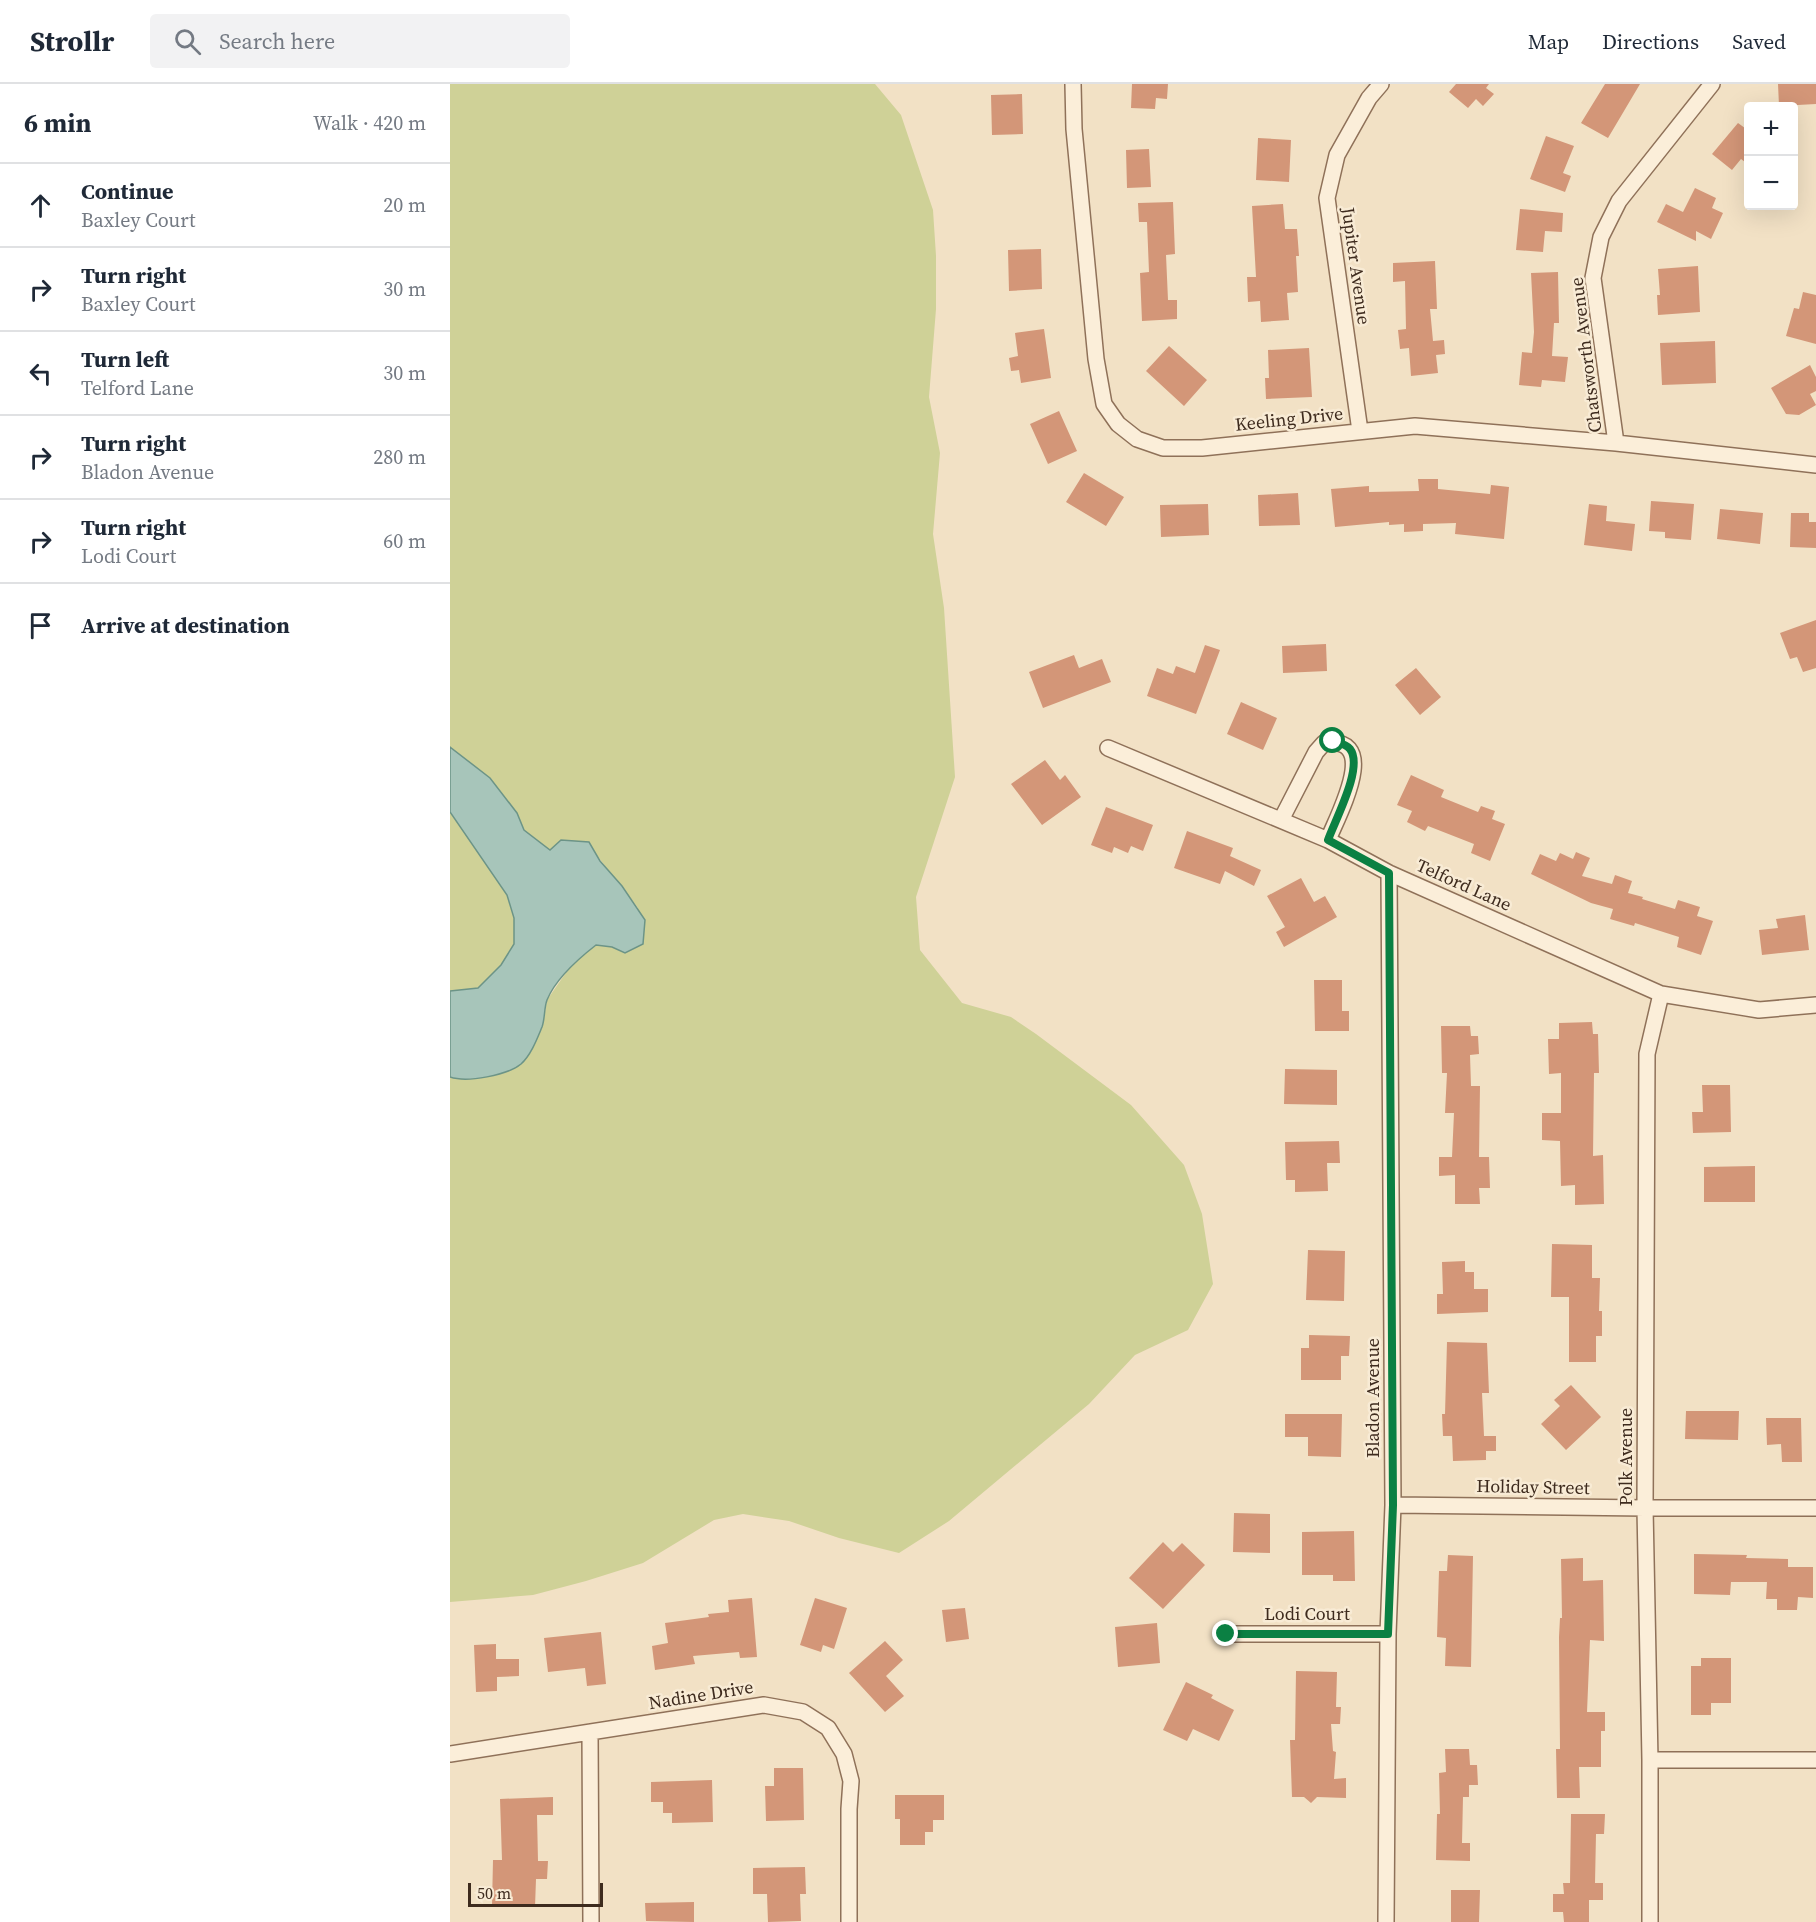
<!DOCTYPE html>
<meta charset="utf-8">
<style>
body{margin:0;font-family:"Source Serif 4",serif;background:#f2f2f3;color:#1f2937}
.controls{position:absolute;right:18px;top:18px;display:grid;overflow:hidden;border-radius:6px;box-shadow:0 6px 24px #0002}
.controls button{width:54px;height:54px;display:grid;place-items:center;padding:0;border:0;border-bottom:2px solid #e0e1e3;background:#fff;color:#1f2937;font:30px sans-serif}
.scale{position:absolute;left:18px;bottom:15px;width:135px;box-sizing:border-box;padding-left:6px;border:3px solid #3e2b1e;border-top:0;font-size:16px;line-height:21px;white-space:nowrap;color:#3e2b1e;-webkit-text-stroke:4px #f8ebd5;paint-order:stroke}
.stop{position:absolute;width:18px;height:18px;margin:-14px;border:4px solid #0b8043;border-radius:50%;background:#fff}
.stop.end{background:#0b8043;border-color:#fff;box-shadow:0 2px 6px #0008}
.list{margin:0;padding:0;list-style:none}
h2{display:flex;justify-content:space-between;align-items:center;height:78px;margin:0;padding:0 24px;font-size:26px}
h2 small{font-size:20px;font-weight:400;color:#747a83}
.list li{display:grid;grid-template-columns:39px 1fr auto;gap:18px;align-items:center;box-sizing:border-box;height:84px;padding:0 24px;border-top:2px solid #e0e1e3}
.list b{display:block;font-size:22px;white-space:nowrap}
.list p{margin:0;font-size:20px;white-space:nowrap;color:#747a83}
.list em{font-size:20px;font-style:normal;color:#747a83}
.icon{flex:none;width:33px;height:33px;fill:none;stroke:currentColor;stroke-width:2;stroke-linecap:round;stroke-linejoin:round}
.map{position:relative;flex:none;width:1366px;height:1838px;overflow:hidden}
header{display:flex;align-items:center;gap:36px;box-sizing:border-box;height:84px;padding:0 30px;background:#fff;border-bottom:2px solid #e0e1e3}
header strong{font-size:28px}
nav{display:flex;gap:33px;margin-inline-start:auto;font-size:21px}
.search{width:420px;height:54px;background:#f2f2f3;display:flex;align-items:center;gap:15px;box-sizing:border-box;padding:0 21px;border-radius:6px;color:#747a83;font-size:22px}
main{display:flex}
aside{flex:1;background:#fff}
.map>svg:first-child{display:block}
</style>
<header>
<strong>Strollr</strong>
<div class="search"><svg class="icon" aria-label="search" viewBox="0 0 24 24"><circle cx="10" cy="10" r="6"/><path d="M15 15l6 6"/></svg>Search here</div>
<nav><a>Map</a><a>Directions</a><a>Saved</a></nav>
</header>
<main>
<aside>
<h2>6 min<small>Walk · 420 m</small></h2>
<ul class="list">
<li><svg class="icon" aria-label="ahead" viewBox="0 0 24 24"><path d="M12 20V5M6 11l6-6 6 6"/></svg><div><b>Continue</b><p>Baxley Court</p></div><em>20 m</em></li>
<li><svg class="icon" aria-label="right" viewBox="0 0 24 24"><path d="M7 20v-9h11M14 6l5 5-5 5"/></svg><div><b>Turn right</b><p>Baxley Court</p></div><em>30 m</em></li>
<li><svg class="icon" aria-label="left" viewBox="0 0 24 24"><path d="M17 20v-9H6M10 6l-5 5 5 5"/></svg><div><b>Turn left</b><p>Telford Lane</p></div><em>30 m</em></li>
<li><svg class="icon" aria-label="right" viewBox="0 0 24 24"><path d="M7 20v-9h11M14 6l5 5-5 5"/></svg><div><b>Turn right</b><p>Bladon Avenue</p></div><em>280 m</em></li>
<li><svg class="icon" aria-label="right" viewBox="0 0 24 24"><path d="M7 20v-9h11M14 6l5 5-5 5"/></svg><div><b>Turn right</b><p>Lodi Court</p></div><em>60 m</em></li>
<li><svg class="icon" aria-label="arrive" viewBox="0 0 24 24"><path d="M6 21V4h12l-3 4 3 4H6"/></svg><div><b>Arrive at destination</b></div></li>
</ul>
</aside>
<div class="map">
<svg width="1366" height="1838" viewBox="0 0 1366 1838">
<rect width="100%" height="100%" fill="#f2e1c5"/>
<path fill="#cfd197" d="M0,0h425l26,31 32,95 3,46v53l-7,88 11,56 -7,81 11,74 11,169 -39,120 4,53 42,53 49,14 25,17 95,71 53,60 18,49 11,70 -25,46 -53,25 -46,49 -140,117 -50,32 -60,-15 -50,-17 -46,-7 -29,6 -71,43 -57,18 -53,14 -83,7v-525l7,2 86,-54 4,-25 25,-36 24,-19 16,2 13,6 13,-45c-16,-22 -35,-42 -49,-65l-39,7 -26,-20 -7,-17 -27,-35 -40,-31z
M0,728l57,83 7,23v26l-13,21 -23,23 -28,4z"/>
<path fill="#a7c5ba" stroke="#6c9487" stroke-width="1.5" d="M0,663l40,31 27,35 7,17 26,20 11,-10 28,2 11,19 22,25 23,34 -2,24 -18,9 -13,-6 -16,-2c-18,14 -40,33 -49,55 -3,8 -2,19 -5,27 -5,12 -11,28 -21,37 -13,11 -54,19 -71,13v-86l28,-3 23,-23 13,-21v-26l-7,-23 -57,-83z"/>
<path fill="#d39678" d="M682,0h36l-1,15 -11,-1 -1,11 -24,-1z
M1006,0h33l-3,4 8,6 -11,12 -7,-7 -8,9 -19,-16z
M1155,0h35l-32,54 -27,-15z
M1328,0h38v20l-37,2z
M572,10l1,40 -31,1 -1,-40z
M1288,39l11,8v34l-8,-6 -9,11 -20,-16z
M1096,52l28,10 -11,27 8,3 -6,16 -35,-13z
M808,54l33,2 -2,42 -33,-2z
M699,65l2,38 -24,1 -1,-38z
M1245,104l21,10 -4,10 11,5 -12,26 -15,-8v10l-39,-19 9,-18 17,8z
M723,118l2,52 -9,1 2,45h9v19l-35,2 -2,-48 9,-1 -2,-50h-8l-1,-19z
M833,120l2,25h12l2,27h-3l2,36 -11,1 2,27 -28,2 -1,-21 -12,1 -1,-25h9l-4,-71z
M1070,125l43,4 -1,19 -17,-1 -2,21 -27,-2z
M591,165l1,40 -33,2 -1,-41z
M985,177l2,48h-7l3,32 11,-1 1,14 -9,1 2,18 -27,3 -2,-28 -9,1 -2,-19 8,-1 -1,-48 -12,1v-19z
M1248,182l2,46 -42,3 -1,-20h3l-2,-26z
M1108,188l1,51h-5l-2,33 16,1 -3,25 -23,-2 -1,7 -22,-2 3,-33 10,1 2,-21 -3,-59z
M1353,208l13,3v49l-30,-8 8,-28 5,1z
M594,245l7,49 -30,5 -2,-13 -8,1 -2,-13 9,-2 -3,-23z
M1265,257l1,42 -54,2 -2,-42z
M719,262l38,34 -23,26 -38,-35z
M859,264l3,49 -46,2 -1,-21h4l-1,-28z
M1360,281l6,12v14l-6,3 6,11 -17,10 -13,-1 -15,-26z
M609,327l18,40 -29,13 -18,-40z
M634,389l40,24 -18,29 -40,-24z
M968,395h20v10l52,5 1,-9 18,2 -5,52 -49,-5 1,-11 -33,1v7l-19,1v-8l-15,1v-3l-54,5 -4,-38 38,-3v6l50,-1z
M848,409l2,32 -41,1 -1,-31z
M1201,417l43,3 -3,36 -26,-2v-6l-16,-1z
M758,420l1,31 -48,2 -1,-32z
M1139,420l18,2 -1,15 29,3 -3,27 -48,-6z
M1270,425l43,4 -3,31 -43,-5z
M1341,429h18v9h7v26l-26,-1z
M1366,536v48l-13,4 -6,-15 -7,2 -10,-26z
M876,560l1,27 -44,2 -1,-27z
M755,561l15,5 -24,64 -49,-18 10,-28 16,6 3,-8 19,7z
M624,571l5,13 23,-9 9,23 -68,26 -14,-36z
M966,584l25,29 -21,18 -25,-30z
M791,618l36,16 -14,32 -36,-16z
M595,676l15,20 5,-5 16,22 -39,28 -31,-41z
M961,691l33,15 -3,7 37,15 3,-6 14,5 -3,8 13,5 -15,37 -19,-8 3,-9 -46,-18 -3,5 -18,-9 5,-11 -15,-6z
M656,723l47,18 -10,26 -12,-5 -3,7 -14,-6 -2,6 -21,-8z
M737,747l46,17 -3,8 31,14 -7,16 -29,-15 -5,13 -46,-16z
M1126,768l14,6 -8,18 30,8 3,-9 17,6 -4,12 15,4 -1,2 33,10 3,-9 22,7 -3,9 16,5 -12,34 -24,-8 2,-10 -44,-14 -1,3 -24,-7 3,-10 -22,-6 -60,-29 9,-20 16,7 4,-8 13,6z
M851,794l13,24 11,-6 12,21 -53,30 -8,-15 9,-5 -18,-31z
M1355,831l4,35 -47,5 -3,-25 19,-2 -2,-9z
M864,896h28v31h7v20h-34z
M1142,938l1,12h5l1,39h-5l-1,83 10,-1 1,49 -29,1v-20l-14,1 -1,-45 -18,-1v-27h19v-40l-12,1 -1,-35h11v-16z
M991,942h29l1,10h7l1,18 -9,1 1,31h9l-1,71h10l1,31h-11l1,16h-25v-29l-16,1v-19h13l2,-44h-9l2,-40h-5z
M835,985l52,1v35l-53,-1z
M1252,1001h28l1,47 -38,1 -1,-21h11z
M889,1057l1,22h-13l1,28 -33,1v-12h-9l-1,-38z
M1305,1082v36h-51v-35z
M1102,1160l40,1v33h8l-1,33h3v25h-6v26h-27v-65h-18z
M858,1166l37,1 -1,50 -38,-1z
M1015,1177v11h9v17h14v23l-51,2v-20h6l-1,-32z
M859,1251l41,1 -1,20h-8v24h-40v-32h8z
M997,1258l40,1 2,50h-7l2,43h12v15h-10v9l-33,1 -1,-25h-9l-1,-22h3z
M1121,1301l30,32 -35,33 -25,-26 19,-18 -6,-6z
M1236,1327h53l-1,29 -53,-1z
M835,1330h57l-1,43 -33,-1v-19h-23z
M1316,1334h35l1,44h-20l-1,-18 -14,1z
M784,1429l36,1v39l-37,-1z
M904,1447l1,50h-22v-6h-31v-43z
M713,1458l10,10 9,-9 23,22 -42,44 -34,-31z
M1244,1470l53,1 -1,3 42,1v8h25v31l-15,-1 -1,13h-20v-11h-11l1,-17h-36l-1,13 -36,-1z
M998,1471l25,1 -2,111 -26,-1 1,-28 -9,-1 2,-66h8z
M1133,1474v23l20,-1 1,61 -14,-1 -3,72h18v19h-4v36h-22l1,31h-23l-1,-49h4l-1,-112 1,-19h2l-1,-59z
M302,1514l5,59 -17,1 -1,-6 -46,4 2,8 -40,6 -3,-24 16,-3 -3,-20 44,-6 -1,-3 21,-2 -1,-12z
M365,1514l32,10 -13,41 -11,-4 -2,7 -21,-7z
M515,1524l4,31 -23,3 -4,-32z
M707,1539l3,40 -42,4 -3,-40z
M151,1548l5,52 -19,2 -2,-18 -37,4 -4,-34z
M435,1557l18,19 -17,16 18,20 -19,16 -36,-39z
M46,1560v15h23v17l-22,1v14l-21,1 -2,-47z
M1251,1574h30v45h-20v12h-20v-49h10z
M846,1587l41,1 -1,35h5l-1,17h-9l2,27 3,1 -2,27 12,-1v20l-29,-1 -6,6 -7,-6h-12l-2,-57h5z
M736,1598l27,13 -2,3 23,12 -15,31 -26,-12 -6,12 -24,-11z
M995,1665h24l1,16h7l1,20h-9v12h-6l-1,46h8v18l-34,-1 1,-46h3l-1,-41 7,-1z
M324,1684h29l1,52 -38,1 -1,-35h9z
M262,1696l1,42 -41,1v-10h-9v-11h-12v-20z
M445,1711h49v25h-11v12h-8v13h-25v-26h-5z
M103,1713v18h-16l1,46h10l-1,18h-11l-1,28 -43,-1 1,-46h9l-2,-61z
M1121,1730h34l-1,20h-8l-1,49h8v17h-14v22h-25l-1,-10h-10v-18h11l-1,-11h7z
M355,1783l1,27h-6l1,27 -33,1 -1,-28h-14v-26z
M1001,1806h29l-1,32h-28z
M244,1818v20l-48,-1 -1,-18z"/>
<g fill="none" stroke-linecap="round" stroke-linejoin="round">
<g stroke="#8f7159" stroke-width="18">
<path id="minor" d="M623,0l1,45 22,230 8,45 14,20 19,15 26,9h39l213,-22 201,17 200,22
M910,347l-33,-233 10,-43 32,-57 12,-14
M1166,359l-23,-165 8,-41 18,-36 93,-117
M658,664l220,92 61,33 272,121 98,16 57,-5
M831,736l35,-68 8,-9c58,-8 14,72 4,97
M943,1421l252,3h171
M776,1550h162
M140,1648l1,190
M0,1670l314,-49 39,7 25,16 16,26 7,27 -2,28v113
M1200,1676h166
M936,1838l2,-288 5,-129 -4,-632
M1200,1838v-162l-5,-252 2,-454 14,-60"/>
</g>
<use href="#minor" stroke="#fbeed9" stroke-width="15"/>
</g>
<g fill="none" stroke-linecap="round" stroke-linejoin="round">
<path stroke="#0b8043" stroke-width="8" d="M776,1550h162l5,-129 -4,-632 -61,-33c7,-20 36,-73 22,-91 -4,-5 -11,-6 -17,-8"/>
</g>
<g text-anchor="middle" stroke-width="5" stroke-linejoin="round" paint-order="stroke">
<g font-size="18" fill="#3e2b1e" stroke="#f8ebd5">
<text transform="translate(906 182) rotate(82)" y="6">Jupiter Avenue</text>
<text transform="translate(1136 271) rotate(-97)" y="6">Chatsworth Avenue</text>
<text transform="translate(839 335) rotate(-6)" y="6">Keeling Drive</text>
<text transform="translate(1014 801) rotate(24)" y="6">Telford Lane</text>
<text transform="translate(923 1314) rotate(-90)" y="6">Bladon Avenue</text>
<text transform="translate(1176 1373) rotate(-90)" y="6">Polk Avenue</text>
<text transform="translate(1083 1403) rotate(1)" y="6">Holiday Street</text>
<text x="857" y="1536">Lodi Court</text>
<text transform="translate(251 1611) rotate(-9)" y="6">Nadine Drive</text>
</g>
</g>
</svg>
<div class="controls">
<button>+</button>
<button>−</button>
</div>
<div class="scale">50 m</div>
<div class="stop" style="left:883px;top:657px"></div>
<div class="stop end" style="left:776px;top:1550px"></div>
</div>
</main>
